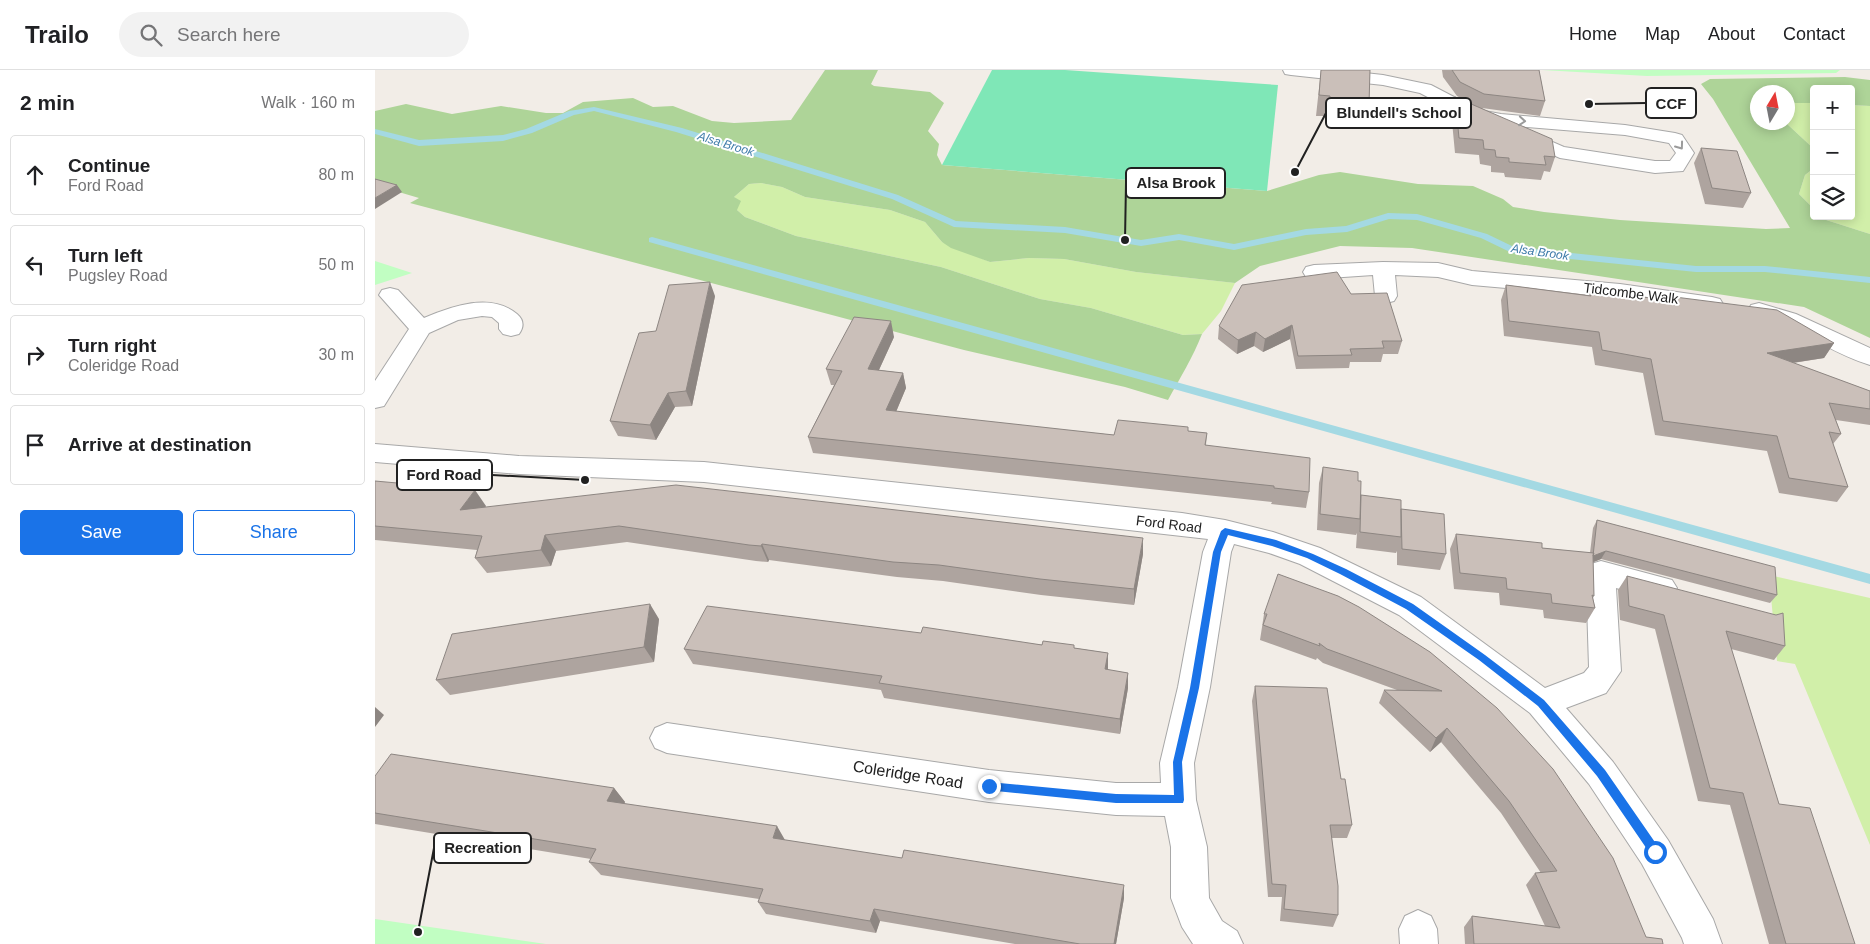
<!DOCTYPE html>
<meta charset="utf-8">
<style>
body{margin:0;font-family:Arial,sans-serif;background:#f2f2f2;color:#202124}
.controls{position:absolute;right:15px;top:15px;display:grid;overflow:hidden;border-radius:5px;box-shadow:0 2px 12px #0003}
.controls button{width:45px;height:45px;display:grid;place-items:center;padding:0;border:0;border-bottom:1px solid #e0e0e0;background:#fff;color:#202124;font:25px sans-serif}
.compass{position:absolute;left:1375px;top:15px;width:45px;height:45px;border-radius:50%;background:#fff;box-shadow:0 2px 12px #0003;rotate:10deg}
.stop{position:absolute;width:15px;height:15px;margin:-11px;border:4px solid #1a73e8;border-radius:50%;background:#fff}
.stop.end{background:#1a73e8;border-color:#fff;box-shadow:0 1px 5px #0008}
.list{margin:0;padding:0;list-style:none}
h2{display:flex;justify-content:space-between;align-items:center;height:65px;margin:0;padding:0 20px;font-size:21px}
h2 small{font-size:16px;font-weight:400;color:#757577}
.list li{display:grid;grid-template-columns:32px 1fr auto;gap:15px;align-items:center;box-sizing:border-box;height:80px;margin:0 10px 10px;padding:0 10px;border:1px solid #e0e0e0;border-radius:5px}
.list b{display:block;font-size:19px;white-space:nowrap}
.list p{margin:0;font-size:16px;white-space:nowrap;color:#757577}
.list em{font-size:16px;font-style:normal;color:#757577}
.actions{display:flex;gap:10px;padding:15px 20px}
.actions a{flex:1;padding:11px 0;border:1px solid #1a73e8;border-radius:5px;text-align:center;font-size:18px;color:#1a73e8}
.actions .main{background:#1a73e8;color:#fff}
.icon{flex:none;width:28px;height:28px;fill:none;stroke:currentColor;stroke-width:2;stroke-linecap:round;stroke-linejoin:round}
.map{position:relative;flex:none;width:1495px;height:874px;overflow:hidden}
header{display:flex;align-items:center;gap:30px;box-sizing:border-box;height:70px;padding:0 25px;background:#fff;border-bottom:1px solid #e0e0e0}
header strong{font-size:24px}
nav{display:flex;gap:28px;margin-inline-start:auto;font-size:18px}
.search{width:350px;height:45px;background:#f2f2f2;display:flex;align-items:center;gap:12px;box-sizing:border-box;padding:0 18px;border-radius:28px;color:#757577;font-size:19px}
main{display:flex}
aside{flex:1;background:#fff}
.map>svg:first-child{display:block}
</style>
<header>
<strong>Trailo</strong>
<div class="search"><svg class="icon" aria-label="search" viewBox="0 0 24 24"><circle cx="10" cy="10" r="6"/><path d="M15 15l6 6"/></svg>Search here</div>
<nav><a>Home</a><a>Map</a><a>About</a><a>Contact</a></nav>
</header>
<main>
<aside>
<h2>2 min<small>Walk · 160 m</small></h2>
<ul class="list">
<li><svg class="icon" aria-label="ahead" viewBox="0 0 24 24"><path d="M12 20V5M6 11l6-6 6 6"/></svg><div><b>Continue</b><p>Ford Road</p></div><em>80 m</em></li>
<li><svg class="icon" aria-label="left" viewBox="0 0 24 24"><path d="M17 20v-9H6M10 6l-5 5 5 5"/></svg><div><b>Turn left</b><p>Pugsley Road</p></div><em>50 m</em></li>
<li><svg class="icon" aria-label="right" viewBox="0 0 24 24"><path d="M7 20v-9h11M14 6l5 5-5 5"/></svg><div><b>Turn right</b><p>Coleridge Road</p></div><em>30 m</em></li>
<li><svg class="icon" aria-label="arrive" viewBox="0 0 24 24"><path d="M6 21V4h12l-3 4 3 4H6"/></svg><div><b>Arrive at destination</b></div></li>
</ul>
<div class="actions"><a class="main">Save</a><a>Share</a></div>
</aside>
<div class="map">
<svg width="1495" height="874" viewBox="0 0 1495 874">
<rect width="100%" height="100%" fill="#f2ede7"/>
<path fill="#d1efa9" d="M1413,33h26v46l-28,-26 1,-1z
M1476,35l19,1v128l-47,-15 -2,-3h30z
M1439,98v41l-15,-15 6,-19z
M386,113l21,4 23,10 85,13 35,12 17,20 48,20 39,-4 35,1 72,13 99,11 -14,28 -19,23 -19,1 -92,-27 -51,-9 -99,-32 -145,-31 -51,-19 -8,-7 -3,-13 15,-13z
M1394,505l101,23v247l-75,-181 -18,-3z"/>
<path fill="#aed498" d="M450,0h53l-7,14 3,2 56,6 14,11 -16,28 11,13 -2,11 5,10 325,26 52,-16 21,-3 78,12 55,2 30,13 10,8 31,5 76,8 146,9 24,-1 -77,-129 -12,-15 9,-5 135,-2 25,3v26l-19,-1v-16h-37v14h-26l-1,-11h-30v30l29,1 28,26v19l-9,7 -6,19 15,15v7h7l2,3 47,15v104l-66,-31 -392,-59 -72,-2 -80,20 -25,17 -99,-11 -72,-13 -35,-1 -39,4 -39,-14 -9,-6 -17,-20 -35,-12 -85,-13 -23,-10 -21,-4 -12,1 -15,13 7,4 -4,9 8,7 51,19 145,31 99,32 51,9 92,27 19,-1c-9,23 -22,44 -34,66l-43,-13 -161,-37 -554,-147 9,-5 -44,-13v-74l31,-7 46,10 49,-8 45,7h17l20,-11 50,-4 20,9 20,-1 39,15 22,2 57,-3z"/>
<path fill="#c1fec2" d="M1167,0h298l-4,3 -189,3z
M0,191l37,12 -37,12z
M0,849l171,25h-171z"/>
<path fill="#7fe7b7" d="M617,0h73l213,15 -11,106 -325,-26z"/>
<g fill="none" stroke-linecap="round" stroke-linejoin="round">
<path fill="#a4d9e3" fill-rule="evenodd" d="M219,37l88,21 216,67 58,26 109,6 76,13 38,-6 55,10 72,-15 40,-3 42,-13 29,1 70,20 27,13 182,19h69l105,11v6l-105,-11h-69l-184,-19 -31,-15 -64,-18 -28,-1 -42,13 -41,3 -72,15 -55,-10 -38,6 -76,-13 -111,-6 -62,-28 -216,-67 -82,-21 -20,4 -42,18 -29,8 -84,5 -44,-12v-5l44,11 84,-5 23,-6 43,-18z
M277,167l1218,337v10l-1221,-342v-4z"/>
<g stroke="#a8a8a8" stroke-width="2">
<path id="minor" d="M908,0h55l45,5 48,10 48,25 22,4 124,11 50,8 7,2 12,18 -11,18 -28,2 -95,-15 -92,-40 -48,-25 -37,-8 -92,-10 -6,-1zM1141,56l109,9 44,8 7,10 -6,8h-15l-91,-14z
M1008,192l55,1 34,8 148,13 92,13 8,2 3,5 -3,5 -8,2 -92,-13 -148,-13 -34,-8 -43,-2 2,21 -3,5 -8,2 -8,-2 -3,-5 -2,-21 -59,4 -8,-2 -3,-5 3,-5 8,-2z
M15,218l8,2 26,28c28,-12 67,-26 93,-4 7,6 7,13 2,20l-8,2 -8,-2 -4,-5v-6l-7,-6 -10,-1 -24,4 -29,13 -45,73 -9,2v-27l34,-52 -30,-34 3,-5z
M1384,233l37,11 74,34v17c-32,-9 -60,-30 -91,-42 -10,-3 -26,-4 -31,-13l3,-5z
M0,374l144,12 185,6 478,51 43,7 48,12 47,16 33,16 68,33 124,91 39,-15 5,-6 -3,-95 5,-8 10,-3 71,19 5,8 -5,8 -10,4 -46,-12 5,83 -15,22 -40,15 47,54 55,78 45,79 9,25h-38l-2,-6 -40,-74 -53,-80 -59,-71 -131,-98 -99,-51 -31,-11 -35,-9 -3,8 -21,135 -16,76 2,37 11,47 2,51 13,23 15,10 6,13h-50l-11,-17 -11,-29v-51l-6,-31 -49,-1 -127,-13 -322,-49 -12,-5 -5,-10 5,-10 12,-5 322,47 127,13h45l-1,-20 18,-76 25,-135 5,-13 -504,-57 -185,-8 -144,-12z
M1043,840l13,6 6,13 1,15h-38l-1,-15 6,-13z"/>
</g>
<use href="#minor" fill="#fff" fill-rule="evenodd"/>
</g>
<path fill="#aea49f" d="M946,0h49l-1,34 -4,20 -39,-3 1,-5h-11z
M1067,0h97l6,31 -5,15 -58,-8 73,49 -5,15 -6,-1 -3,9 -36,-3 -1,-4 -13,-1v-6l-11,-2 -1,-9 -24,-2 -4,-42 4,-14 17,7 -15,-8 -14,-19z
M1326,78l50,45 -8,15 -38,-4 -11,-41z
M1131,215l83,10 1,-2 20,2v-2l64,7 1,-3 159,46 -10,15 -31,5 77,28v34l-34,-5 5,14 -8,10 15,43 -11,15 -58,-9 -12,-42 -112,-16 -12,-62 -48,-8 -3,-18 -88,-11 -3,-36z
M976,224l51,47 -4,13h-15l-2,8h-31l-1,6 -53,1 -6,-30 -27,13 -9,-6 -17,8 -19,-15 1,-13z
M340,226l-23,110 -17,1 -19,33 -38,-4 -8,-15 46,-90z
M519,267l-15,33 24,3 3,15 -10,24 218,23 74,-4 19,2 -1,12 103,47 -3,16 -35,-4 1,-2 -459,-49 -5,-16 26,-52h-3l-5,-16z
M948,397l35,14 3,16 40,14 45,43 -6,16 -43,-5v-14l-1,2 -40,-5 1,-15 -1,2 -39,-5 2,-47z
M0,411l111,25 -1,1 658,47 -9,51 -93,-10 -98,-14 -46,-4 -128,-17 -1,2 -12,-1 -129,-19 -71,9 -5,15 -64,7 -12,-15 2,-8 -102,-10z
M1222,450l180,75 -7,8 -169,-44 -8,3 1,34 -1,2 2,10 -9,15 -42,-5 -1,-8 -43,-5 -1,-12 -45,-4 -4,-40 6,-15 86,14 48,5 3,-25z
M1252,506l158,70 -11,14 -43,-11 48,155 76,140h-86l-39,-139 -32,-4 -43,-172 -35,-9 -2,-30z
M889,544l166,38 216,285 17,7h-198l-1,-17 8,-11 73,10 -19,-41 9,-12h6l-40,-60 -60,-71 -11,10 -51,-49 5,-13h13l-74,-27 -6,-5 -1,2 -56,-20z
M284,549l-5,43 -204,33 -14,-15z
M546,563l154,15 33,5v17l20,3v15l-8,46 -236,-36 -3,-8 -188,-26 -9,-15z
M880,616l86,93 11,46 -5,13h-15l6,77 -5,12 -53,-6 2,-24h-14l-16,-196z
M0,706l239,12 11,14 -1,2 161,36 339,58 -8,46h-101l-135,-23 -4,12 -110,-19 -8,-12 1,-3 -158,-24 -12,-13 2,-3 -216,-35z"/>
<path fill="#8d8682" d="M22,115l5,7 -27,17v-11z
M335,212l5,14 -23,110 -6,-15z
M516,251l3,16 -22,48 -4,-16z
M917,255l-2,14 -27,13 2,-13z
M881,262l-2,14 -17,8 1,-14z
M1459,273l-10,15 -65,10 8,-15z
M528,303l3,15 -16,38 -4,-16z
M293,323l7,14 -19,33 -6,-15z
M100,420l11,16 -14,20 -12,-16z
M170,465l11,16 -5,15 -10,-16z
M768,468v16l-9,51v-16z
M387,474l7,16 -1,2 -7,-16z
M1231,481l-5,8 -12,5 4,-8z
M275,534l9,15 -5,43 -10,-15z
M733,583v15l-3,16v-15z
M753,603v15l-8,46v-15z
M0,637l9,8 -9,12z
M1072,658l-6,14 -11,10 6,-14z
M239,718l11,14 -7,13 -11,-14z
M402,756l8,14 -4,11 -8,-13z
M749,815v13l-8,46h-2z
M499,839l6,12 -4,12 -6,-12z"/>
<path fill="#cabfb9" stroke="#8d8682" d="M946,0h49l-1,34 -39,-4v-4l-11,-1z
M1077,0h87l6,31 -61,-7 -24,-12z
M1080,27l97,42 3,18 -11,-1 2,9 -37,-3v-4l-13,-1 -1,-7 -11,-1 -1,-9 -24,-2z
M1326,78l36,3 14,42 -39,-5z
M0,109l22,6 -22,13z
M962,202l14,22 36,-1 15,48h-20l2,7 -34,1 2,6 -54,1 -6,-31 -27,14 -9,-7 -18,8 -19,-14 23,-41z
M335,212l-24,109 -18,2 -18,32 -40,-4 29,-88 17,-2 13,-46z
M1131,215l85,11 -1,-3 21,2 -1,-2 66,8 -1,-4 102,13 57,33 -67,10 103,38v18l-41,-6 12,31 -12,-2 19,55 -59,-9 -12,-42 -114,-15 -12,-62 -49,-9 -3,-18 -90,-11z
M479,247l37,4 -23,48 35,4 -17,37 228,25 4,-15 70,7v4l19,2 -2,12 105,13 -1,34 -35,-4v-2l-466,-49 34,-66 -16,-2z
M948,397l35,5v9h3l-1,38 -40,-5z
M0,411l100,9 -15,20 216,-25 467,53 -9,51 -94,-10 -101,-14 -46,-3 -131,-18 -1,2 -12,-1 -130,-19 -74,9 -4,15 -66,8 7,-22 -107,-10z
M986,425l40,5v37l-41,-5z
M1026,439l43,5 2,40 -44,-5z
M1222,450l178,47 2,28 -171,-44 -13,5z
M1081,464l86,9v5l52,5 -1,3 1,40 -2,-1 3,13 -43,-5 -1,-9 -44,-5 -1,-11 -46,-5z
M903,504l60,22 21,11 71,45 67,56 56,61 60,89 33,79 16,2 1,5h-189l-2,-28 88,12 -25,-55 22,-2 -48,-70 -62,-73 -11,10 -52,-48 58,1 -115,-42 -8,-6 1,3 -57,-21 4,-11h-3z
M1252,506l149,39 7,-2 2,33 -59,-15 53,173 31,4 45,136h-69l-43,-151 -33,-5 -46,-173 -35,-9z
M275,534l-6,43 -208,33 16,-46z
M332,536l214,27 2,-6 119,18 1,-4 31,4v3l34,5 -3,16 23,4 -8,46 -241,-36 3,-7 -198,-27z
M880,616l72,2 14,91h4l7,46h-22l8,61v29l-54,-6 2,-24 -14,-1z
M16,684l223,34 -7,13 170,25 -4,12 129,20 2,-8 220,35 -10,59h-34l-206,-35 -4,12 -112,-19 5,-13 -174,-27 7,-13 -221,-36v-37z"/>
<defs><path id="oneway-chevron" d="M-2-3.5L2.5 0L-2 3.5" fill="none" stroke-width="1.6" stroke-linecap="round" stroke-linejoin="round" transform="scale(1.25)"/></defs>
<g stroke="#9b9b9b">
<use href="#oneway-chevron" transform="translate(1147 51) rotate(5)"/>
<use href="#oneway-chevron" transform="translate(1305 76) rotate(54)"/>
</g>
<path fill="#1a73e8" d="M850,458l51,12 37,14 33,15 67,35 72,51 59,45 61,70 54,78 1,4 -1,3 -4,2 -4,-2 -54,-79 -59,-70 -59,-46 -73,-51 -66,-35 -33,-16 -35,-12 -44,-11 -7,17 -22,136 -17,74 2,38 -1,3h-67l-130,-13v-7l3,-1 127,12 58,1 -1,-33 17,-74 23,-136 8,-21z"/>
<g text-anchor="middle" stroke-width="4" stroke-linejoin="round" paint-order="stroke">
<g font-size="12" font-style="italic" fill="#3e7ba9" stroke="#fff">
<text transform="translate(351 74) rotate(17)" y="4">Alsa Brook</text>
<text transform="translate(1165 182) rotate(8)" y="4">Alsa Brook</text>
</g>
<g font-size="14" fill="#212121" stroke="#fff">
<text transform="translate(1256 223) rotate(7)" y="5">Tidcombe Walk</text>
<text transform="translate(794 454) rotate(7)" y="5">Ford Road</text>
</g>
<g font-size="16" fill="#212121" stroke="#fff">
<text transform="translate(533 704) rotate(9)" y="6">Coleridge Road</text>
</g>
</g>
<path fill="none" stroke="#212121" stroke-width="2" d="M1214 34L1271 33M920 102L951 43M750 170L751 113M210 410L117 405M43 862L59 778"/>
<g fill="#212121" stroke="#fff" stroke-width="2">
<circle cx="1214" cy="34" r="5"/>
<circle cx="920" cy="102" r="5"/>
<circle cx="750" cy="170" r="5"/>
<circle cx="210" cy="410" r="5"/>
<circle cx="43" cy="862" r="5"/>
</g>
<g fill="#fff" stroke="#212121" stroke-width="2">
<rect x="1271" y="18" width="50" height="30" rx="5"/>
<rect x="951" y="28" width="145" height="30" rx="5"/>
<rect x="751" y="98" width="99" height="30" rx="5"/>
<rect x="22" y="390" width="95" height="30" rx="5"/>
<rect x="59" y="763" width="97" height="30" rx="5"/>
</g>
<g font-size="15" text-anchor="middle" font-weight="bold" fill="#212121">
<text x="1296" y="39">CCF</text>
<text x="1024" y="48">Blundell's School</text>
<text x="801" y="118">Alsa Brook</text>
<text x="69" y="410">Ford Road</text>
<text x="108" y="783">Recreation</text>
</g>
</svg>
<div class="controls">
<button>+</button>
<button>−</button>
<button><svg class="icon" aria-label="layers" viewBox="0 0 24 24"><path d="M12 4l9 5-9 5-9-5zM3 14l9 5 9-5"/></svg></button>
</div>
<svg class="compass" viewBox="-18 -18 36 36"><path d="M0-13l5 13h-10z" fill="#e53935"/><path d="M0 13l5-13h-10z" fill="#757577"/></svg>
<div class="stop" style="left:1280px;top:782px"></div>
<div class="stop end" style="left:614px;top:716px"></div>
</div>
</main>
